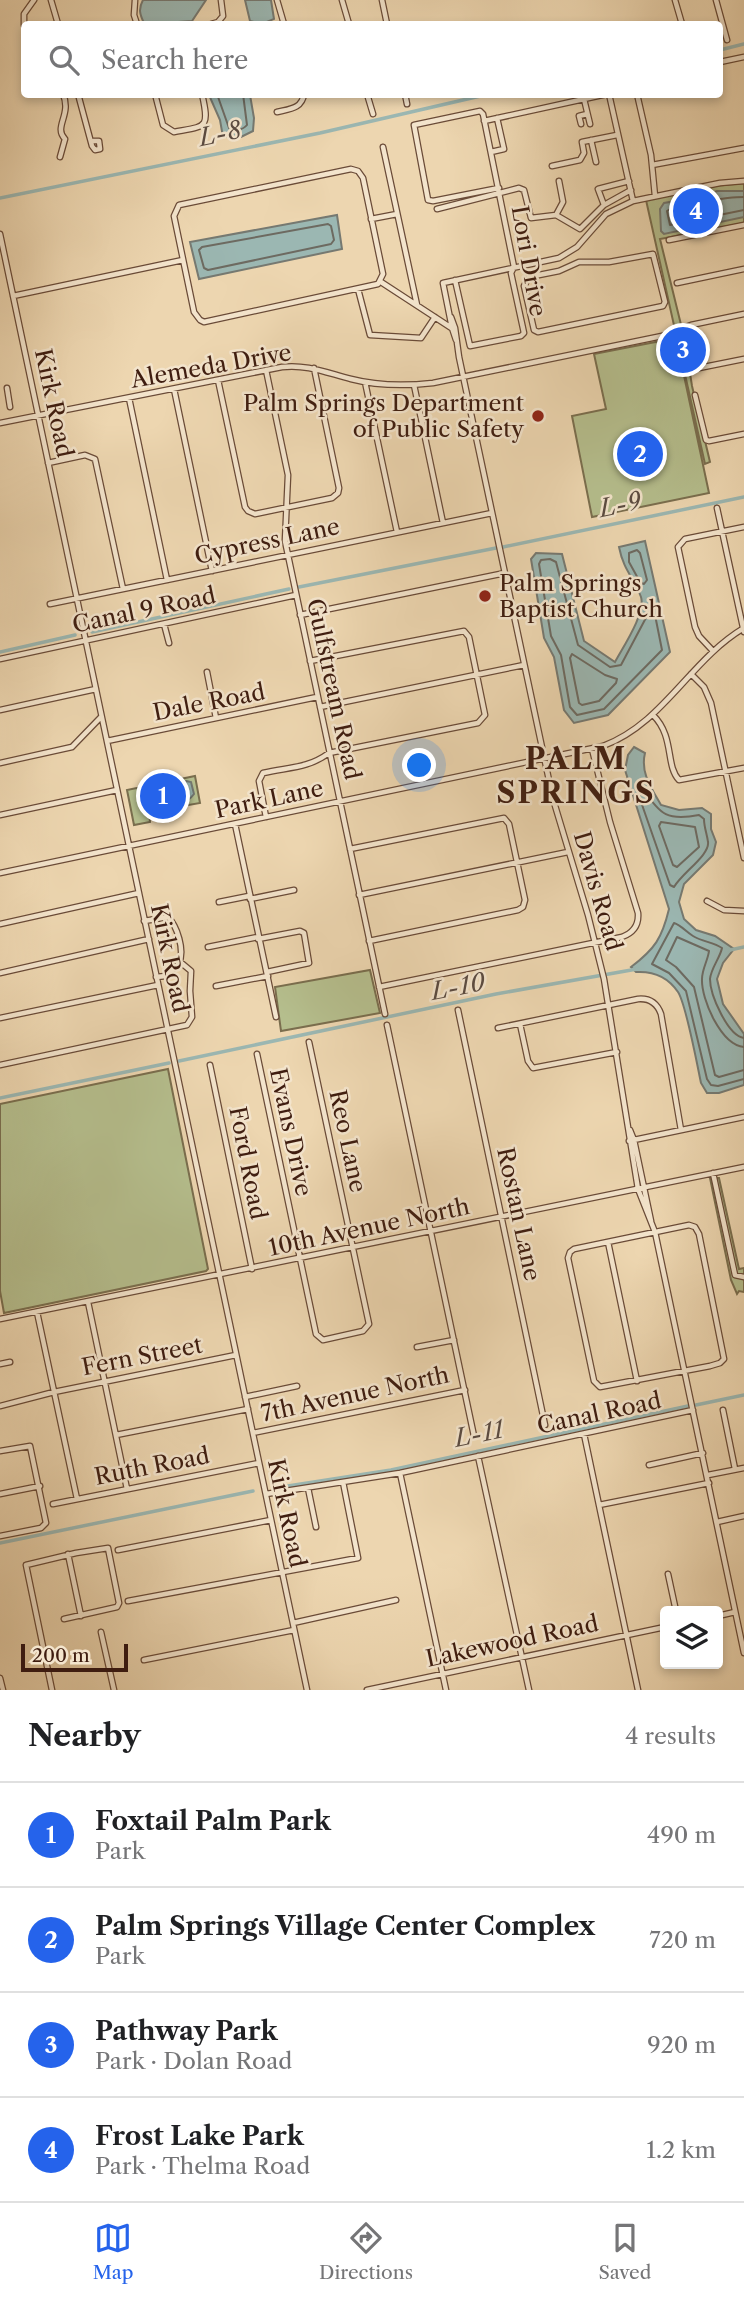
<!DOCTYPE html>
<meta charset="utf-8">
<style>
body{margin:0;font-family:"Libre Caslon Text",serif;background:#f2f2f2;color:#202124}
.controls{position:absolute;right:21px;bottom:21px;display:grid;overflow:hidden;border-radius:7px;box-shadow:0 4px 10px #0003}
.controls button{width:63px;height:63px;display:grid;place-items:center;padding:0;border:0;border-bottom:2px solid #e0e0e0;background:#fff;color:#202124;font:35px sans-serif}
.scale{position:absolute;left:21px;bottom:18px;width:107px;box-sizing:border-box;padding-left:7px;border:4px solid #3f1d10;border-top:0;font-size:19px;line-height:24px;white-space:nowrap;color:#3f1d10;-webkit-text-stroke:5px #f3e4cc;paint-order:stroke}
.you{position:absolute;left:420px;top:766px;width:24px;height:24px;margin:-18px;border:5px solid #fff;border-radius:50%;background:#1a73e8;box-shadow:0 0 0 10px #1a73e833}
.badge{display:grid;place-items:center;width:46px;height:46px;border-radius:50%;background:#2563eb;color:#fff;font-size:23px;font-weight:700}
.pin{position:absolute;translate:-50% -50%;border:4px solid #fff;box-shadow:0 2px 7px #0006}
.list{margin:0;padding:0;list-style:none}
h2{display:flex;justify-content:space-between;align-items:center;height:91px;margin:0;padding:0 28px;font-size:30px}
h2 small{font-size:23px;font-weight:400;color:#757577}
.list li{display:grid;grid-template-columns:46px 1fr auto;gap:21px;align-items:center;box-sizing:border-box;height:105px;padding:0 28px;border-top:2px solid #e0e0e0}
.list b{display:block;font-size:26px;white-space:nowrap}
.list p{margin:0;font-size:23px;white-space:nowrap;color:#757577}
.list em{font-size:23px;font-style:normal;color:#757577}
.icon{flex:none;width:38px;height:38px;fill:none;stroke:currentColor;stroke-width:2;stroke-linecap:round;stroke-linejoin:round}
.map{position:relative;flex:none;width:744px;height:1690px;overflow:hidden}
.search{position:absolute;background:#fff;box-shadow:0 4px 10px #0003;left:21px;right:21px;top:21px;height:77px;display:flex;align-items:center;gap:18px;box-sizing:border-box;padding:0 24px;border-radius:7px;color:#757577;font-size:26px}
.sheet{height:511px;background:#fff}
nav{display:flex;justify-content:space-around;align-items:center;box-sizing:border-box;height:98px;border-top:2px solid #e0e0e0;background:#fff;font-size:19px;color:#757577}
nav a{display:grid;justify-items:center;gap:4px}
nav .on{color:#2563eb}
.map>svg:first-child{display:block}
</style>
<div class="map">
<svg width="744" height="1690" viewBox="0 0 744 1690">
<rect width="100%" height="100%" fill="#edd6b0"/>
<filter id="stains"><feTurbulence type="fractalNoise" baseFrequency=".00286" numOctaves="4"/><feColorMatrix values="0 0 0 0 .2 0 0 0 0 .09 0 0 0 0 .02 0 0 0 .5 -.17"/></filter>
<radialGradient id="worn" r=".72"><stop offset=".6" stop-color="#630" stop-opacity="0"/><stop offset="1" stop-color="#630" stop-opacity=".3"/></radialGradient>
<path fill="#b5be8d" stroke="#7a6e4e" stroke-width="2" d="M744,183v40l-84,16 25,102 7,45 18,76 -5,2 -59,-264 69,-14z
M676,338l33,155 -117,24 -20,-101 34,-7 -12,-55z
M195,776l5,27 -51,9 1,10 -16,3 -7,-35z
M370,970l10,43 -99,18 -6,-44z
M168,1069l40,200 -2,2 -202,42 -4,-22v-187z
M710,1178h9l20,91 5,-1v24l-5,-1 -2,3 -6,-14z"/>
<path fill="#9bb7b2" stroke="#767971" stroke-width="2" d="M143,0h63l-14,21 -42,3 -6,-1c-4,-8 -6,-14 -1,-23z
M245,0h26l3,19 -12,5 -12,-3z
M209,95h41l4,23 -1,13 -12,6h-18l-3,-17z
M717,191h27v26l-80,17 -3,-3 -1,-22 4,-6 41,-7z
M337,215l5,34 -143,30 -9,-37z
M645,541l25,111 -62,63 -34,8 -10,-13 -10,-53 -10,-19 -13,-79 5,-6 26,1 22,87 31,21c8,-15 31,-49 26,-65 -7,-20 -17,-25 -22,-50z
M634,747l11,6c-5,20 7,36 16,52l18,5 23,-2 9,6v15l5,13 -3,13 -29,29 -5,18 5,17 12,11 19,6 19,13 -11,14 -6,16 6,25 21,30v51l-25,8h-12l-6,-10c-4,-19 -15,-79 -23,-91 -10,-15 -25,-21 -42,-20l-5,-5c24,-18 31,-29 38,-58l-44,-139 3,-15z
M186,781l5,1 3,12c-8,11 -19,12 -33,9l-5,-6 4,-9 18,-1z"/>
<g fill="none" stroke-linecap="round" stroke-linejoin="round">
<path stroke="#6d6a61" stroke-width="2" d="M217,94l12,34c4,4 14,2 18,-3l-4,-31
M744,197c-14,0 -67,7 -77,14l3,14 5,-1 69,-14
M328,224l3,2 3,14 -3,4 -123,26 -4,-2 -5,-18 3,-3z
M637,550l3,3 7,27 -3,4 -4,-2 -11,-20v-9z
M550,559l6,3 22,83 32,22 11,-2 27,-51 3,-1 4,2 7,35 -58,59 -27,6 -7,-8 -9,-52 -10,-19 -12,-72 2,-4z
M572,654l33,21 12,4 -1,4 -17,18 -17,4 -3,-2 -9,-45z
M641,788l3,2c16,25 24,31 55,25l5,4c0,8 3,15 4,23 2,13 -26,31 -34,45l-4,-2 -30,-86 -2,-8z
M661,822l34,5 4,20 -22,20 -4,-2 -14,-39z
M744,1038c-16,-2 -34,-43 -34,-59 1,-11 10,-21 12,-31 -9,-6 -19,-6 -29,-12 -7,-4 -12,-11 -19,-13l-22,41 17,9 17,18 21,88 4,6 7,1 26,-7
M744,1047c-23,-2 -43,-48 -42,-68 0,-10 6,-19 7,-28l-32,-14 -11,23 10,7 18,20 21,88 4,2 25,-7"/>
<path stroke="#9bb7b2" stroke-width="3.5" d="M720,50l24,-6
M0,198l320,-65 169,-39
M503,547l241,-50
M299,587l197,-39
M92,632l197,-43
M0,652l75,-17
M730,950l14,-3
M179,1061l317,-67 141,-25
M0,1098l169,-35
M696,1405l48,-10
M275,1488l116,-18 297,-64
M0,1543l253,-52"/>
<g stroke="#6a4b38" stroke-width="7">
<path id="minor" d="M51,0l7,24
M135,0l-1,15 3,9
M277,0l7,24
M342,0l7,24
M382,0l5,24
M675,0l7,24
M716,0l11,40
M211,24l7,-2 5,-6 -2,-16
M24,25v-11l10,-14
M720,62l24,-5
M78,94l14,52 3,4 5,-1 -1,-8h-6
M155,94l8,31 11,7c32,-6 36,-3 28,-38
M367,94l6,20
M405,94l2,10
M609,94l24,107
M637,94l14,61 4,41
M584,99l6,25
M277,112c12,-3 25,-3 27,-18
M484,121l123,-27
M581,124l-2,-8 8,-2
M591,140l5,22
M383,147l34,158
M491,152l13,-3 -7,-31
M60,157l5,-18c-12,-12 7,-24 -2,-45
M652,165l92,-17
M552,166l28,-6 4,-7 -2,-11 35,-7
M351,169l7,2 5,7 20,96 -5,10 -174,38 -4,-2 -6,-8 -20,-96 5,-11z
M604,205l-6,-16 31,-8
M437,209l82,-21 5,2 7,28 25,-3 24,14 24,-24 27,-15
M556,215l7,-13 -4,-21
M371,219l26,-5
M0,234l307,1456
M669,240l75,-15
M653,254l12,48 -2,4 -125,26 -4,-2 -10,-44 5,-9 30,-6 20,-9h30z
M455,280l15,66 51,-10 3,-3 -13,-60 3,-6 -31,-153 -3,-3 -66,14 14,75 5,1 66,-13
M381,282l72,47
M677,283l67,-14
M358,289l12,46 51,3 14,-21
M13,296l170,-36
M451,317l4,11 4,29 94,442 35,116 16,64 34,210 17,43 89,421
M456,340l-4,-12 -9,-45 116,-25 18,-11 29,-33 27,-13 87,-18 24,-2
M694,369l50,-10
M266,370l22,105 -3,66 100,473
M218,380l27,127 3,4 7,3 77,-16 6,-5 1,-5 -25,-120
M365,382l32,150
M414,385l29,138
M7,388l3,19
M174,389l38,182
M695,395l11,45 3,1 35,-7
M129,398l38,182
M0,423l282,-56c25,-3 45,6 69,12 27,7 55,7 82,4l229,-47 29,-11 53,-11
M48,463l37,-8 10,4 28,130
M717,508l27,124
M50,604l442,-91
M300,615l205,-42
M164,624l5,19
M713,651l-14,-15 -4,-9 -17,-80 7,-8 59,-12
M0,659l296,-64
M207,672l9,46
M691,674l13,13 7,16 33,155
M320,707l204,-42
M0,710l96,-21
M653,715c22,22 12,50 26,65l65,-12
M107,741l210,-44
M0,763l72,-16 29,-30
M0,815l117,-25
M266,817l-7,-36 4,-8c25,-6 44,-4 66,-20l149,-30 7,-8 -16,-78 -5,-6 -154,30
M235,824l41,193
M350,849l154,-31 5,6 16,76 -2,7 -5,3 -149,31
M0,873l603,-127c60,-22 87,-86 141,-118
M359,895l209,-43
M250,899l44,-9
M707,901l17,9 20,1
M219,902l30,-6
M144,921l24,-4c9,9 17,33 11,46 -3,5 -9,9 -13,13l-10,1
M0,924l139,-31
M258,939l42,-8 4,2 5,30 -42,9
M208,947l50,-10
M0,973l149,-34
M216,986l52,-10
M379,987l243,-50c11,-4 17,-12 16,-24l-28,-91 -18,-73
M458,1010l87,415
M0,1018l158,-33
M520,1024l8,37 5,7 84,-16
M387,1025l87,411
M498,1028l140,-29c11,-1 19,4 23,15l20,116
M257,1054l59,280 7,6 40,-9 6,-7 -60,-282
M0,1065l187,-40 5,-8 -2,-26 1,-20 -12,-10
M210,1065l42,204
M630,1130l4,10 17,81
M629,1141l115,-24
M713,1173l22,102 9,2
M689,1225l6,2 4,7 25,125 -4,4 -10,3 -110,21 -6,-6 -26,-123 2,-6 4,-3z
M608,1242l29,139
M88,1302l39,187
M37,1312l40,187
M0,1319l744,-152
M417,1347l37,-7
M0,1364l10,-2
M245,1397l52,-11
M0,1406l54,-14 182,-37
M723,1410l12,59
M253,1433l212,-43
M584,1434l54,256
M116,1435l132,-26
M0,1451l30,-5 16,77 -5,5 -41,8
M478,1456l51,234
M649,1465l54,-12
M400,1473l46,217
M708,1475l36,-7
M308,1488l8,39
M0,1494l40,-8
M266,1494l134,-21 293,-63
M53,1504l206,-41
M599,1505l110,-22
M717,1522l27,-6
M118,1550l153,-30
M68,1554l13,62
M668,1574l8,37
M128,1601l230,-43 -15,-76
M718,1616l17,-4
M293,1623l103,-23
M101,1632l13,58
M144,1660l150,-30
M0,1678l3,12
M52,1690l-26,-125 50,-12 32,-5 11,55 -2,4 -53,12
M367,1690l298,-63"/>
</g>
<use href="#minor" stroke="#f3e4cc" stroke-width="4.5"/>
</g>
<g fill="#8f2418" stroke="#f3e4cc" stroke-width="2.5">
<circle cx="538" cy="416" r="7"/>
<circle cx="485" cy="596" r="7"/>
</g>
<g text-anchor="middle" stroke-width="5" stroke-linejoin="round" paint-order="stroke">
<g font-size="23" fill="#3f1d10" stroke="#f3e4cc">
<text transform="translate(529 261) rotate(80)" y="8">Lori Drive</text>
<text transform="translate(211 366) rotate(-10)" y="8">Alemeda Drive</text>
<text transform="translate(54 403) rotate(78)" y="8">Kirk Road</text>
<text transform="translate(267 541) rotate(-12)" y="8">Cypress Lane</text>
<text transform="translate(144 610) rotate(-12)" y="8">Canal 9 Road</text>
<text transform="translate(334 689) rotate(78)" y="8">Gulfstream Road</text>
<text transform="translate(209 702) rotate(-11)" y="8">Dale Road</text>
<text transform="translate(269 799) rotate(-12)" y="8">Park Lane</text>
<text transform="translate(598 891) rotate(74)" y="8">Davis Road</text>
<text transform="translate(170 958) rotate(78)" y="8">Kirk Road</text>
<text transform="translate(291 1132) rotate(78)" y="8">Evans Drive</text>
<text transform="translate(348 1141) rotate(78)" y="8">Reo Lane</text>
<text transform="translate(248 1163) rotate(79)" y="8">Ford Road</text>
<text transform="translate(519 1214) rotate(78)" y="8">Rostan Lane</text>
<text transform="translate(369 1227) rotate(-12)" y="8">10th Avenue North</text>
<text transform="translate(142 1356) rotate(-11)" y="8">Fern Street</text>
<text transform="translate(355 1394) rotate(-12)" y="8">7th Avenue North</text>
<text transform="translate(599 1413) rotate(-12)" y="8">Canal Road</text>
<text transform="translate(152 1466) rotate(-11)" y="8">Ruth Road</text>
<text transform="translate(287 1513) rotate(78)" y="8">Kirk Road</text>
<text transform="translate(512 1641) rotate(-12)" y="8">Lakewood Road</text>
</g>
<g font-size="23" fill="#3f1d10" stroke="#f3e4cc" text-anchor="end">
<text x="524" y="411">Palm Springs Department<tspan x="524" dy="26">of Public Safety</tspan></text>
<text x="499" y="591" text-anchor="start">Palm Springs<tspan x="499" dy="26">Baptist Church</tspan></text>
</g>
<g font-size="24" font-style="italic" fill="#5b4b41" stroke="#f3e4cc">
<text transform="translate(220 134) rotate(-12)" y="8">L-8</text>
<text transform="translate(620 505) rotate(-12)" y="8">L-9</text>
<text transform="translate(458 987) rotate(-11)" y="8">L-10</text>
<text transform="translate(479 1434) rotate(-12)" y="8">L-11</text>
</g>
<g font-size="30" font-weight="bold" letter-spacing="2" fill="#3f1d10" stroke="#f3e4cc">
<text x="576" y="769">PALM<tspan x="576" dy="34">SPRINGS</tspan></text>
</g>
</g>
<rect width="100%" height="100%" filter="url(#stains)"/>
<rect width="100%" height="100%" fill="url(#worn)"/>
</svg>
<div class="controls">
<button><svg class="icon" aria-label="layers" viewBox="0 0 24 24"><path d="M12 4l9 5-9 5-9-5zM3 14l9 5 9-5"/></svg></button>
</div>
<div class="scale">200 m</div>
<div class="you"></div>
<div class="pin badge" style="left:163px;top:796px">1</div>
<div class="pin badge" style="left:640px;top:454px">2</div>
<div class="pin badge" style="left:683px;top:350px">3</div>
<div class="pin badge" style="left:696px;top:211px">4</div>
<div class="search"><svg class="icon" aria-label="search" viewBox="0 0 24 24"><circle cx="10" cy="10" r="6"/><path d="M15 15l6 6"/></svg>Search here</div>
</div>
<section class="sheet">
<h2>Nearby<small>4 results</small></h2>
<ul class="list">
<li><span class="badge">1</span><div><b>Foxtail Palm Park</b><p>Park</p></div><em>490 m</em></li>
<li><span class="badge">2</span><div><b>Palm Springs Village Center Complex</b><p>Park</p></div><em>720 m</em></li>
<li><span class="badge">3</span><div><b>Pathway Park</b><p>Park · Dolan Road</p></div><em>920 m</em></li>
<li><span class="badge">4</span><div><b>Frost Lake Park</b><p>Park · Thelma Road</p></div><em>1.2 km</em></li>
</ul>
</section>
<nav>
<a class="on"><svg class="icon" aria-label="map" viewBox="0 0 24 24"><path d="M3 6l6-2 6 2 6-2v14l-6 2-6-2-6 2zM9 4v14M15 6v14"/></svg>Map</a>
<a><svg class="icon" aria-label="directions" viewBox="0 0 24 24"><path d="M12 3l9 9-9 9-9-9zM9 14v-3h6M13 9l2 2-2 2"/></svg>Directions</a>
<a><svg class="icon" aria-label="saved" viewBox="0 0 24 24"><path d="M7 4h10v16l-5-4-5 4z"/></svg>Saved</a>
</nav>
